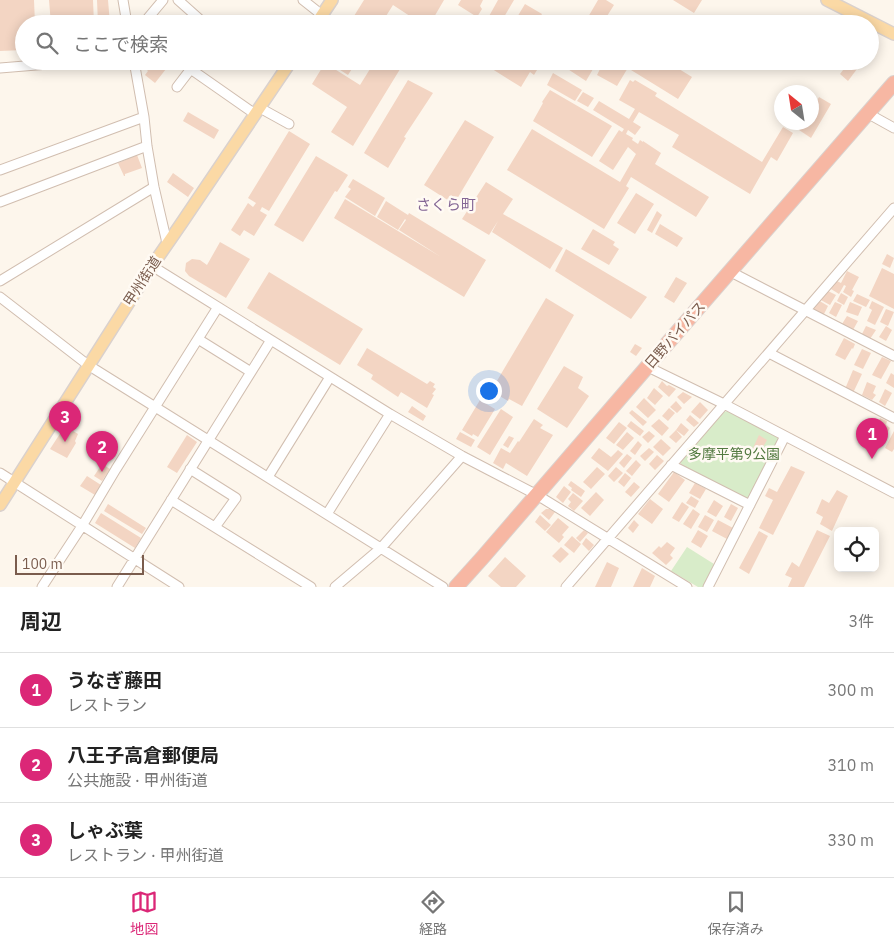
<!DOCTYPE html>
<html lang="ja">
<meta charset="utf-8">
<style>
body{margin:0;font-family:"IBM Plex Sans","Noto Sans JP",sans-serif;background:#f6f6f6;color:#222}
.controls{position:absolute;right:15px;bottom:15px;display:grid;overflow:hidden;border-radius:8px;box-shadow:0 2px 12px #0003}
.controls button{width:45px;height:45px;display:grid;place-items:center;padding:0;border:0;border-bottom:1px solid #e0e0e0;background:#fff;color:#222;font:25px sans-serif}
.compass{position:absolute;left:774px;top:85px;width:45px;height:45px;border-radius:50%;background:#fff;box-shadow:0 2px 12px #0003;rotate:330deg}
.scale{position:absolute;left:15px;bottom:12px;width:129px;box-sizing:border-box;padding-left:5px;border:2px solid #7a5c4d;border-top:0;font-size:14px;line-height:18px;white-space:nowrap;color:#7a5c4d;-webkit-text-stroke:4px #fffaf3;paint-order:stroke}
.you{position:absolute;left:488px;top:390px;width:18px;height:18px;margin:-12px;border:4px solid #fff;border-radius:50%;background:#1a73e8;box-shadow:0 0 0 8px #1a73e833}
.badge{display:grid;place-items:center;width:32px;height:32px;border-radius:50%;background:#db2777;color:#fff;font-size:16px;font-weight:700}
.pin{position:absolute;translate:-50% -41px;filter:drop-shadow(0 1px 2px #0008)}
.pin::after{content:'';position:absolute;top:26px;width:18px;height:15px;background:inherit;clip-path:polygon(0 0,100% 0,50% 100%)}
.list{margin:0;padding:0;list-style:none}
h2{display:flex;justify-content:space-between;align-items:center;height:65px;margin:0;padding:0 20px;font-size:21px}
h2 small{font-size:16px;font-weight:400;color:#767676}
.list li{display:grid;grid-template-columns:32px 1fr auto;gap:15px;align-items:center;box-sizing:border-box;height:75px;padding:0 20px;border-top:1px solid #e0e0e0}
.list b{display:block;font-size:19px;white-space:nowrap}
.list p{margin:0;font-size:16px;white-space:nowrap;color:#767676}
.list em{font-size:16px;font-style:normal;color:#767676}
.icon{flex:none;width:28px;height:28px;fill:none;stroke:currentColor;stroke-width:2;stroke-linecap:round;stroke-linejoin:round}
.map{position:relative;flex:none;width:894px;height:587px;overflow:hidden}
.search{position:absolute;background:#fff;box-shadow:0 2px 12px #0003;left:15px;right:15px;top:15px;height:55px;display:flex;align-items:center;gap:12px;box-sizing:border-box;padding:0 18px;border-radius:28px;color:#767676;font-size:19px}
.sheet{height:290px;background:#fff}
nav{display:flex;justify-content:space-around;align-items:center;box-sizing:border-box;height:70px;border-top:1px solid #e0e0e0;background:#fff;font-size:14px;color:#767676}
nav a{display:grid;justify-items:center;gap:2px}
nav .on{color:#db2777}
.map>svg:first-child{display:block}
</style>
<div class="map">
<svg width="894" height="587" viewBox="0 0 894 587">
<rect width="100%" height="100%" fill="#fdf6ec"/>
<path fill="#d8ecc9" d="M728,411l51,27v4l-28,55 -6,2 -64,-35 -1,-3 43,-49z
M687,547l27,17 -11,23h-5l-27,-16z"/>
<path fill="#f3d5c3" d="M0,0h34l1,24h-11v26l-24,1z
M49,0h44l1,24h-43z
M97,0h11l2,24h-12z
M364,0h80l-14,24h-8l-29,-19 -12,19h-32z
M461,0h22l-3,6 2,3 -5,8 -19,-12z
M498,0h16l-14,24h-2l-10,-6z
M598,0h8l8,5 -12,19h-18z
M673,0h29l-8,13z
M525,4l17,10 -6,10h-23z
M156,61l10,8 -11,14 -10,-8 3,-4 -1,-1z
M326,61h31l-9,14z
M375,61h30l-52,85 -22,-14 16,-25 -35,-23 13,-21 35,22z
M492,61h45l-1,2 4,2 -6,10 -4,-3 -9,15 -32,-20z
M562,61h39l-6,9 -2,-1 -7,12 -26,-17z
M604,61h28l-15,25 -20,-11z
M637,61h29l26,16 -14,22 -47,-29z
M850,61h13l-15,20 -8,-7z
M553,73l29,17 -7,11 -28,-16z
M408,80l25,13 -29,44 2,1 -18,30 -24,-15z
M630,80l3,2 2,-2 22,13 -2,3 107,66 21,-35 10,6 -16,28 -6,-4 -21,37 -78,-47 7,-12 -40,-23 -6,10 8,5 -6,8 -7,-5 -2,4 7,4 -1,2 6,4 2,-4 3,2v-1l18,12 -6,11 54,33 -13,20 -65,-40 -5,9 3,2 -25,41 -97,-59 25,-41 88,53 16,-28 -8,-7 -15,23 -14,-9 20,-31 3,2 2,-3 -31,-19 6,-9 30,18 6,-10 -16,-9z
M550,90l62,36 -20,31 -59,-36 10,-18 -1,-1z
M583,92l11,6 -6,9 -11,-6z
M819,97l12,7 -20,34 -12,-8 5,-8h8v-12z
M188,112l31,18 -5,9 -31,-18z
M465,120l29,17 -40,67 -30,-19z
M289,131l21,13 -41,67 -7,-4 -2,4 7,4 -13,21 -10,-6 -4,6 -9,-6 17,-27 5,4 3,-4 -8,-5z
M137,155l5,13 -17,6v2h-1l-6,-13z
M316,156l32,19 -11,17 -2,-1 -32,51 -29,-17z
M173,173l21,15 -6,9 -21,-15z
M353,179l32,19 -10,18 -30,-19 6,-8 -3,-2z
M486,182l27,17 -10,15 60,34 -13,21 -58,-37 6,-11 -9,14 -27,-16z
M636,193l18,11 -19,30 -18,-11z
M345,199l96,58 -42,-27 7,-10 -1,-1 -7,11 -21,-13 9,-16 22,14 1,-2 77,47 -22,37 -130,-79z
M657,211l5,4 -10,18 -5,-3z
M660,224l23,14 -6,9 -22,-13z
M593,229l22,13 -2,3 6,4 -10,16 -28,-16z
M220,242l30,17 -24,39 -37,-22 -4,-5 1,-8 6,-4 8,1 7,5z
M566,249l81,48 -16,22 -76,-48z
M887,254l7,4 -4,10 -8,-4z
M882,268l12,6v35l-25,-13z
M847,271l12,6 -7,13 2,1 -3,6 -8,-5 3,-6 -2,-1 -5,9 -8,-5 4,-9 6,3z
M269,272l94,57 -23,36 -93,-57z
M676,277l11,6 -13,20 -10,-6z
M828,291l8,4 -6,10 -11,-6z
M841,293l7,4 -4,8 -7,-4z
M857,294l13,6 -4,7 -13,-6z
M546,298l28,17 -52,91 -13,-7 -1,2 -17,-10z
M818,300l10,6 -5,10 -10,-6z
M872,301l12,6 -9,18 -8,-4 5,-11 -3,-2z
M835,302l7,3 -6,12 -7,-4z
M850,302l12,5 -4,9 -12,-4z
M886,309l8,3 -6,14 -8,-4z
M847,316l11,5 -5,9 -11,-6z
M866,326l10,4 -6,9 -8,-5z
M886,326l6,4 -6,11 -7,-4z
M844,338l11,6 -2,5 -1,-1 -7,12 -10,-5z
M635,344l7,4 -6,8 -6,-4z
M367,348l60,36 3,-3 5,3 -2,3 3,2 -4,5 2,1 -7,13 -26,-16 -3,5 -27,-18 2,-4 -16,-10z
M862,349l9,4 -8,16 -9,-4z
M882,357l9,4 -10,18 -9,-4z
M564,366l19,11 -5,11 11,8 -22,32 -30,-19z
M853,370l9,4 -9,19 -8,-4z
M891,373l3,2v13l-8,-5z
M662,381l5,5 2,-1 7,4 -7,8 -11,-10z
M867,382l9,4 -3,7 3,2 -4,5 -10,-5z
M654,388l9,8 -8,9 -8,-7z
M885,389l7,4 -7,13 -6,-4z
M683,392l9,5 -8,7 -7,-7z
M644,398l12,12 -8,8 -12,-11z
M480,400l15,9 -17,28 -5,-3 -1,2 -10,-6z
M676,401l6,7 -5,5 -7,-6z
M700,402l8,8 -8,9 -9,-7z
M412,406l14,10 -3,5 -15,-9z
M669,408l6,5 -7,8 -6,-5z
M501,409l12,8 -23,38 -13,-8z
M632,410l15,12 -4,4 -14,-13z
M690,415l9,8 -5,4 -8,-7z
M880,418l7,3 -1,4 4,3 -10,18 -11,-6z
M534,419l9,6 -3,3 13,7 -26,41 -21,-13 -3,6 -10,-6 8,-15 9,5 8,-12 1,1z
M659,419l10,9 -7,8 -11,-10z
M631,421l13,10 -4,5 -13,-10z
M619,422l8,6 -13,16 -8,-6z
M681,423l8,7 -5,6 -8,-6z
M65,426l13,8 -3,7 1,2 -9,15 -17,-9z
M676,430l6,7 -6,6 -7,-6z
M649,431l6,5 -7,7 -6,-6z
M894,431v18l-2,3 -7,-4z
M460,432l15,8 -4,7 -15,-8z
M627,432l7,6 -11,12 -7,-5z
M187,435l10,7 -20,31 -10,-6z
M759,435l8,5 -8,14 -7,-4z
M509,436l5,2 -6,10 -5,-3z
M661,439l10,9 -8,8 -10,-9z
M638,441l4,4 -7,10 -5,-4z
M599,448l12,9 7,-7 5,4 -15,17 -17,-13z
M649,448l5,4 -9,9 -5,-5z
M627,454l5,4 -8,10 -5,-5z
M657,455l7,6 -9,9 -6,-6z
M636,460l5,5 -9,11 -6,-5z
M102,464l8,5 -8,12 -8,-5z
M791,466l14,6 -32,63 -14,-7 14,-28 -8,-4 4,-8 8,4z
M597,467l8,7 -14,15 -8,-7z
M616,467l7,6 -9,9 -6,-6z
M674,472l11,8 -16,22 -11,-8z
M625,473l6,5 -7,9 -6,-5z
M87,476l14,9 -6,10 -15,-9z
M571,481l14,10 -4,6 -10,-7 1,-2 -4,-3z
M634,482l6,5 -9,10 -6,-5z
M695,483l11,6 -6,10 -11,-6z
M564,486l7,6 -8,11 -7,-6z
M837,490l11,6 -16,35 -12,-7 3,-7 -7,-4 6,-14 7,4z
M596,492l8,8 -14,16 -9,-8z
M573,493l10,8 -9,10 -6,-5 3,-4 -3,-3z
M691,496l8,5 -4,7 -9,-5z
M650,499l13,10 -11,15 -14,-10z
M714,500l9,6 -7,11 -9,-5z
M682,502l7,5 -10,15 -7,-4z
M108,504l38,24 -4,6 -38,-23z
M731,504l7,4 -7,13 -7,-4z
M546,509h4l5,3 -6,8 -8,-7z
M693,509l7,5 -9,15 -8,-5z
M101,513l40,25 -6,10 -40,-25z
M540,515l11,10 -6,6 -10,-9z
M705,515l9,5 -7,12 -9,-5z
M558,518l11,9 -7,8 2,2 -5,6 -13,-11z
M634,520l5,5 -6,8 -5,-5z
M718,520l15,8 -6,11 -15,-8z
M584,530l4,3 -8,9 -4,-4z
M698,530l10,6 -7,12 -10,-6z
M817,530l13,6 -26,51h-16l4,-9 -7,-3 7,-13 7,5z
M759,531l9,5 -19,38 -10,-6z
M572,536l9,8 -7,9 -10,-8z
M586,538l8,7 -5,6 -7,-7z
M667,542l8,6 -5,7 3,3 -7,7 -14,-12 7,-7 2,2z
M561,547l8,7 -9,9 -8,-7z
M505,557l21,19 -10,11h-15l-13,-11z
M607,562l12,6 -8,19h-16z
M642,568l13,8 -5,11h-17z"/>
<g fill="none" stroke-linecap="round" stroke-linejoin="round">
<g stroke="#d1beb0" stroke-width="11">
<path id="minor" d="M123,0l4,24
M178,0l27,24
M303,0l19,15
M143,24l20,-24
M134,61l10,56 3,29 7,41 13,56
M0,68l85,-7
M177,87l13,-17h2l63,44
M260,108l29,16
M867,113l27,15
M0,170l144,-53
M0,202l147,-56
M152,266l238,148 72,42 75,39 150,92
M731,272l163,84
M0,281l154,-94
M0,297l88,68 355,222
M198,339l53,33
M769,353l125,65
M648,367l76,37 170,89
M671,465l79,40
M190,469l46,29 -21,29
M0,473l179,114
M268,477l62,-100
M171,500l140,87
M327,514l63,-100
M42,587l40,-61 34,-57 102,-162
M117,587l154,-247
M335,587l46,-39 81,-92
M566,587l328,-379
M708,587l77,-151"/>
</g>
<g stroke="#dad1cd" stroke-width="14">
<path id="major" d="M827,0l67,34
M316,24l16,-24
M0,505l152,-239 29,-42 110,-163"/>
</g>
<g stroke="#dad1cd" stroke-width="16">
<path id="highway" d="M456,587l27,-30 183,-212 228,-262"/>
</g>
<use href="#minor" stroke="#fff" stroke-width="9"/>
<use href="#major" stroke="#fbd9a5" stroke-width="11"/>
<use href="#highway" stroke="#f7b7a3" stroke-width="14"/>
</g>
<g text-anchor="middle" stroke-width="5" stroke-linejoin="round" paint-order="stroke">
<g font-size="14" fill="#7a5c4d" stroke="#fffaf3">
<text transform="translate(142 281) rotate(-57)" y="5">甲州街道</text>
<text transform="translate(675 335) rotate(-49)" y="5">日野バイパス</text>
</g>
<g font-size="14" fill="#537a41" stroke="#fffaf3">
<text x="734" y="459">多摩平第9公園</text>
</g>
<g font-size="15" fill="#846695" stroke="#fffaf3">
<text x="446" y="210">さくら町</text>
</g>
</g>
</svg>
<div class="controls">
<button><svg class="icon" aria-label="locate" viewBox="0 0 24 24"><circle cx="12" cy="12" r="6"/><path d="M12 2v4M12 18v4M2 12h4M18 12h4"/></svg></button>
</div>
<svg class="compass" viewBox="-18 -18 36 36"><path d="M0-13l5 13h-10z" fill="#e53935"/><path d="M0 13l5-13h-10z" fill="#767676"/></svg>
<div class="scale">100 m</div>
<div class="you"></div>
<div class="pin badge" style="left:872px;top:459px">1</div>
<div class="pin badge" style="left:102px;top:472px">2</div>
<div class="pin badge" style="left:65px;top:442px">3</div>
<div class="search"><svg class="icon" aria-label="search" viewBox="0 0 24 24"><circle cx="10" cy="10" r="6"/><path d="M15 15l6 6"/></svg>ここで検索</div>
</div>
<section class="sheet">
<h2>周辺<small>3件</small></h2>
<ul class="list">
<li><span class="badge">1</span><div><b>うなぎ藤田</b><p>レストラン</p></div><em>300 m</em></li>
<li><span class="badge">2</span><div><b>八王子高倉郵便局</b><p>公共施設 · 甲州街道</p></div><em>310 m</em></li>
<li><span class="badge">3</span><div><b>しゃぶ葉</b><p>レストラン · 甲州街道</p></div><em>330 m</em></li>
</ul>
</section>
<nav>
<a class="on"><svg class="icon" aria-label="map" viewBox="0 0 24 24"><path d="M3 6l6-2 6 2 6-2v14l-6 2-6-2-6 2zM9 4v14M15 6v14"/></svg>地図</a>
<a><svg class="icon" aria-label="directions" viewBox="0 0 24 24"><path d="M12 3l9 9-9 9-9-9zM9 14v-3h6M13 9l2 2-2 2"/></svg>経路</a>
<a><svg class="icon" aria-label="saved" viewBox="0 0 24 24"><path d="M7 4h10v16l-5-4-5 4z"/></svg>保存済み</a>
</nav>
